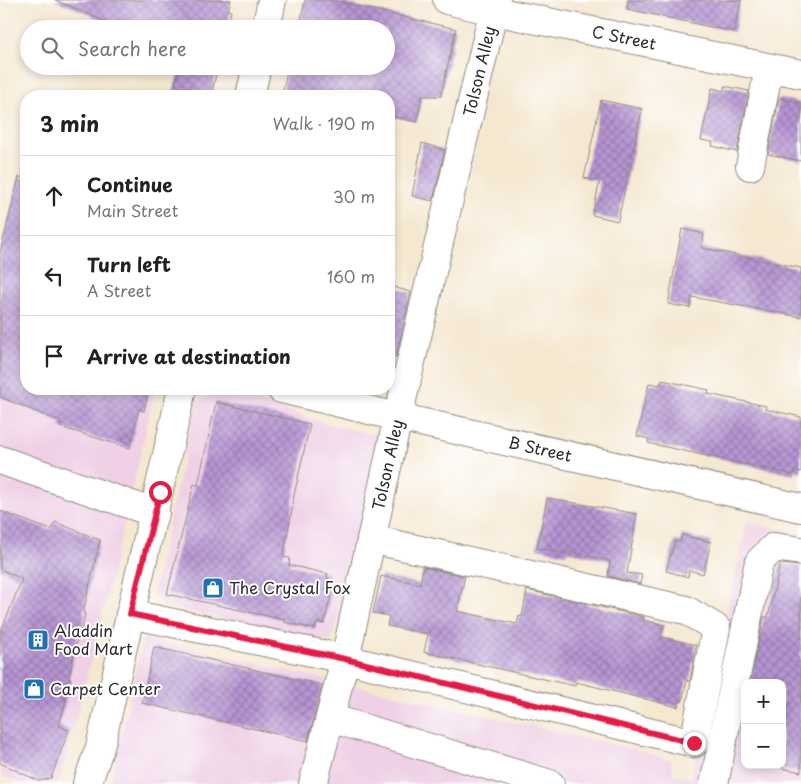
<!DOCTYPE html>
<meta charset="utf-8">
<style>
body{margin:0;font-family:"Playpen Sans",sans-serif;background:#f6f6f6;color:#222}
.controls{position:absolute;right:15px;bottom:15px;display:grid;overflow:hidden;border-radius:10px;box-shadow:0 2px 8px #0003}
.controls button{width:45px;height:45px;display:grid;place-items:center;padding:0;border:0;border-bottom:1px solid #e0e0e0;background:#fff;color:#222;font:25px sans-serif}
.stop{position:absolute;width:15px;height:15px;margin:-11px;border:4px solid #e11d48;border-radius:50%;background:#fff}
.stop.end{background:#e11d48;border-color:#fff;box-shadow:0 1px 5px #0008}
.list{margin:0;padding:0;list-style:none}
h2{display:flex;justify-content:space-between;align-items:center;height:65px;margin:0;padding:0 20px;font-size:21px}
h2 small{font-size:16px;font-weight:400;color:#767676}
.list li{display:grid;grid-template-columns:32px 1fr auto;gap:15px;align-items:center;box-sizing:border-box;height:80px;padding:0 20px;border-top:1px solid #e0e0e0}
.list b{display:block;font-size:19px;white-space:nowrap}
.list p{margin:0;font-size:16px;white-space:nowrap;color:#767676}
.list em{font-size:16px;font-style:normal;color:#767676}
.icon{flex:none;width:28px;height:28px;fill:none;stroke:currentColor;stroke-width:2;stroke-linecap:round;stroke-linejoin:round}
.map{position:relative;flex:none;width:801px;height:784px;overflow:hidden}
.search{position:absolute;background:#fff;box-shadow:0 2px 8px #0003;left:20px;top:20px;width:375px;height:55px;display:flex;align-items:center;gap:12px;box-sizing:border-box;padding:0 18px;border-radius:28px;color:#767676;font-size:19px}
.panel{position:absolute;background:#fff;box-shadow:0 2px 8px #0003;left:20px;top:90px;width:375px;height:305px;border-radius:20px}
.map>svg:first-child{display:block}
</style>
<div class="map">
<svg width="801" height="784" viewBox="0 0 801 784">
<defs>
<pattern id="building-cross-hatch" width="8" height="8" patternUnits="userSpaceOnUse" patternTransform="scale(1.25)"><rect width="8" height="8" fill="#b795d4"/><path d="M0 0l8 8M0 8l8-8" fill="none" stroke="#957aac"/></pattern>
</defs>
<rect width="100%" height="100%" fill="#fff"/>
<filter id="ink" filterUnits="userSpaceOnUse"><feTurbulence type="fractalNoise" baseFrequency=".02" numOctaves="2"/><feDisplacementMap in="SourceGraphic" scale="10" xChannelSelector="R" yChannelSelector="G"/><feConvolveMatrix kernelMatrix="1 2 1 2 8 2 1 2 1" color-interpolation-filters="sRGB"/></filter>
<filter id="wash" filterUnits="userSpaceOnUse"><feTurbulence type="fractalNoise" baseFrequency=".0096" numOctaves="4" result="noise"/><feDisplacementMap in="SourceGraphic" scale="20" xChannelSelector="R" yChannelSelector="G"/><feGaussianBlur stdDeviation="1.12" result="paint"/><feColorMatrix in="noise" values="0 0 0 0 0 0 0 0 0 0 0 0 0 0 0 0 0 1.4 0 .05"/><feComposite in="paint" operator="in"/></filter>
<g filter="url(#wash)">
<rect width="100%" height="100%" fill="#f5e8d1"/>
<path fill="#efd0e6" fill-rule="evenodd" d="M0,278l26,11v100h129l-18,80 -44,184 -35,131h-34l-24,-9z
M217,389l101,32 65,16 -37,161 -15,43 -167,-35 -11,-13 43,-190z
M747,522l54,12v250h-691l34,-146 493,112 34,10 2,14 18,4zM745,683h37v82h-37z"/>
<g id="blocks">
<path fill="url(#building-cross-hatch)" d="M55,0h176l-3,10 3,1 -4,18h-104z
M305,0h26l125,29 -15,67h-19l-5,26 -28,-6v-20h-107l6,-30h98v-37h-87z
M628,0h113l-7,32 -107,-23z
M180,66h38l-7,30h-39z
M724,86l25,5 -12,61 -25,-6 1,-4 -12,-2 11,-52 12,3z
M779,98l22,5v58l-33,-7z
M601,100l41,9 -24,112 -26,-6 8,-34 -16,-3z
M422,143l23,7 -12,51 -21,-5z
M19,177l7,1v211h123l-5,22 -5,-2 -9,39 -70,-21 1,-5 -61,-25v-144z
M682,229l22,5 -2,14 99,20v49l-109,-20 -2,11 -22,-4z
M389,286l22,6 -15,65 -7,-1z
M662,380l47,10 -1,4 58,12 -1,3 36,8v55l-6,-2 -1,5 -146,-32 1,-4 -12,-3 12,-53 11,2z
M216,402l94,22 -18,80 1,1 -10,52 7,1 -1,7 39,9 -3,15 7,2 -8,33 -7,-2 -2,7 -31,-7 1,-2 -118,-26 27,-110 4,1z
M547,498l90,16 -10,59 15,2 -2,9 -32,-8 2,-15 -43,-10 -1,3 -29,-6z
M0,511l51,19 4,-8 45,18 -17,73 2,1 -5,22 -2,-1 -9,43 2,1 -12,47 10,4 -18,48 -12,3 -39,-18v-129l22,-55 -22,-10z
M682,535l29,7 -8,32 -14,-4 -1,7 -22,-6 9,-30 5,1z
M780,564l21,2v206l-19,-4v-85h-32l14,-66h4z
M423,567l42,9 -8,35 60,13 2,-8 3,1 5,-27 117,27 -1,3 21,5 -3,12 35,8 -6,36 -3,-1 -5,22 -2,-1 -2,6 -102,-25 -1,4 -151,-34 4,-18 -41,-8 2,-10 -16,-3 8,-37 39,8z
M154,647l168,38 -14,56 -166,-38z"/>
</g>
</g>
<g filter="url(#ink)">
<use href="#blocks" fill-opacity="0" stroke="#908a7e" stroke-width="1"/>
<g fill="none" stroke-linecap="round" stroke-linejoin="round">
<g stroke="#908a7e" stroke-width="30">
<g id="minor">
<path id="s1" d="M447,0l47,11 307,63"/>
<path d="M266,29l6,-29"/>
<path d="M250,96l7,-30"/>
<path d="M750,166l19,-98"/>
<path id="s2" d="M281,389l117,28 403,91"/>
<path d="M0,460l155,53"/>
<path d="M130,614l215,45 349,84 22,-115 -30,-18 -315,-71"/>
<path d="M330,718l220,66"/>
<path d="M87,784l13,-37 82,-358"/>
<path id="s3" d="M313,784l32,-125 53,-242 98,-417"/>
<path d="M714,784l45,-222 15,-15 27,4"/>
</g>
</g>
<use href="#minor" stroke="#fff" stroke-width="28"/>
</g>
</g>
<g fill="none" stroke-linecap="round" stroke-linejoin="round" filter="url(#ink)">
<path stroke="#e11d48" stroke-width="6" d="M160,492l-30,122 215,45 349,84"/>
</g>
<defs>
<g id="shop-square" transform="scale(1.125)"><rect x="-9" y="-9" width="18" height="18" rx="4" fill="#1f6fb2" stroke="#fff"/><path d="M-5-2.5h2.3a2.7 3.5 0 0 1 5.4 0H5L5.5 6h-11ZM-1.5-2.5h3a1.5 2.3 0 0 0-3 0Z" fill="#fff"/></g>
<g id="building-square" transform="scale(1.125)"><rect x="-9" y="-9" width="18" height="18" rx="4" fill="#1f6fb2" stroke="#fff"/><path d="M-4-6H4V6H1V3H-1V6H-4ZM-2.5-4.3h1.7v1.8h-1.7ZM.8-4.3h1.7v1.8H.8ZM-2.5-1h1.7V.8h-1.7ZM.8-1h1.7V.8H.8Z" fill="#fff"/></g>
</defs>
<g fill-rule="evenodd">
<use href="#shop-square" x="213" y="588"/>
<use href="#building-square" x="38" y="640"/>
<use href="#shop-square" x="34" y="689"/>
</g>
<g text-anchor="middle" stroke-width="4" stroke-linejoin="round" paint-order="stroke">
<g font-size="16" fill="#2b2b2b" stroke="#fff">
<text dy="6" stroke="none"><textPath href="#s1" startOffset="181">C Street</textPath></text>
<text dy="6" stroke="none"><textPath href="#s3" startOffset="732">Tolson Alley</textPath></text>
<text dy="6" stroke="none"><textPath href="#s2" startOffset="266">B Street</textPath></text>
<text dy="6" stroke="none"><textPath href="#s3" startOffset="328">Tolson Alley</textPath></text>
</g>
<g font-size="16" fill="#2b2b2b" stroke="#fff" text-anchor="start">
<text x="229" y="594">The Crystal Fox</text>
<text x="54" y="637">Aladdin<tspan x="54" dy="18">Food Mart</tspan></text>
<text x="50" y="695">Carpet Center</text>
</g>
</g>
</svg>
<div class="controls">
<button>+</button>
<button>−</button>
</div>
<div class="stop" style="left:160px;top:492px"></div>
<div class="stop end" style="left:694px;top:743px"></div>
<div class="search"><svg class="icon" aria-label="search" viewBox="0 0 24 24"><circle cx="10" cy="10" r="6"/><path d="M15 15l6 6"/></svg>Search here</div>
<section class="panel">
<h2>3 min<small>Walk · 190 m</small></h2>
<ul class="list">
<li><svg class="icon" aria-label="ahead" viewBox="0 0 24 24"><path d="M12 20V5M6 11l6-6 6 6"/></svg><div><b>Continue</b><p>Main Street</p></div><em>30 m</em></li>
<li><svg class="icon" aria-label="left" viewBox="0 0 24 24"><path d="M17 20v-9H6M10 6l-5 5 5 5"/></svg><div><b>Turn left</b><p>A Street</p></div><em>160 m</em></li>
<li><svg class="icon" aria-label="arrive" viewBox="0 0 24 24"><path d="M6 21V4h12l-3 4 3 4H6"/></svg><div><b>Arrive at destination</b></div></li>
</ul>
</section>
</div>
